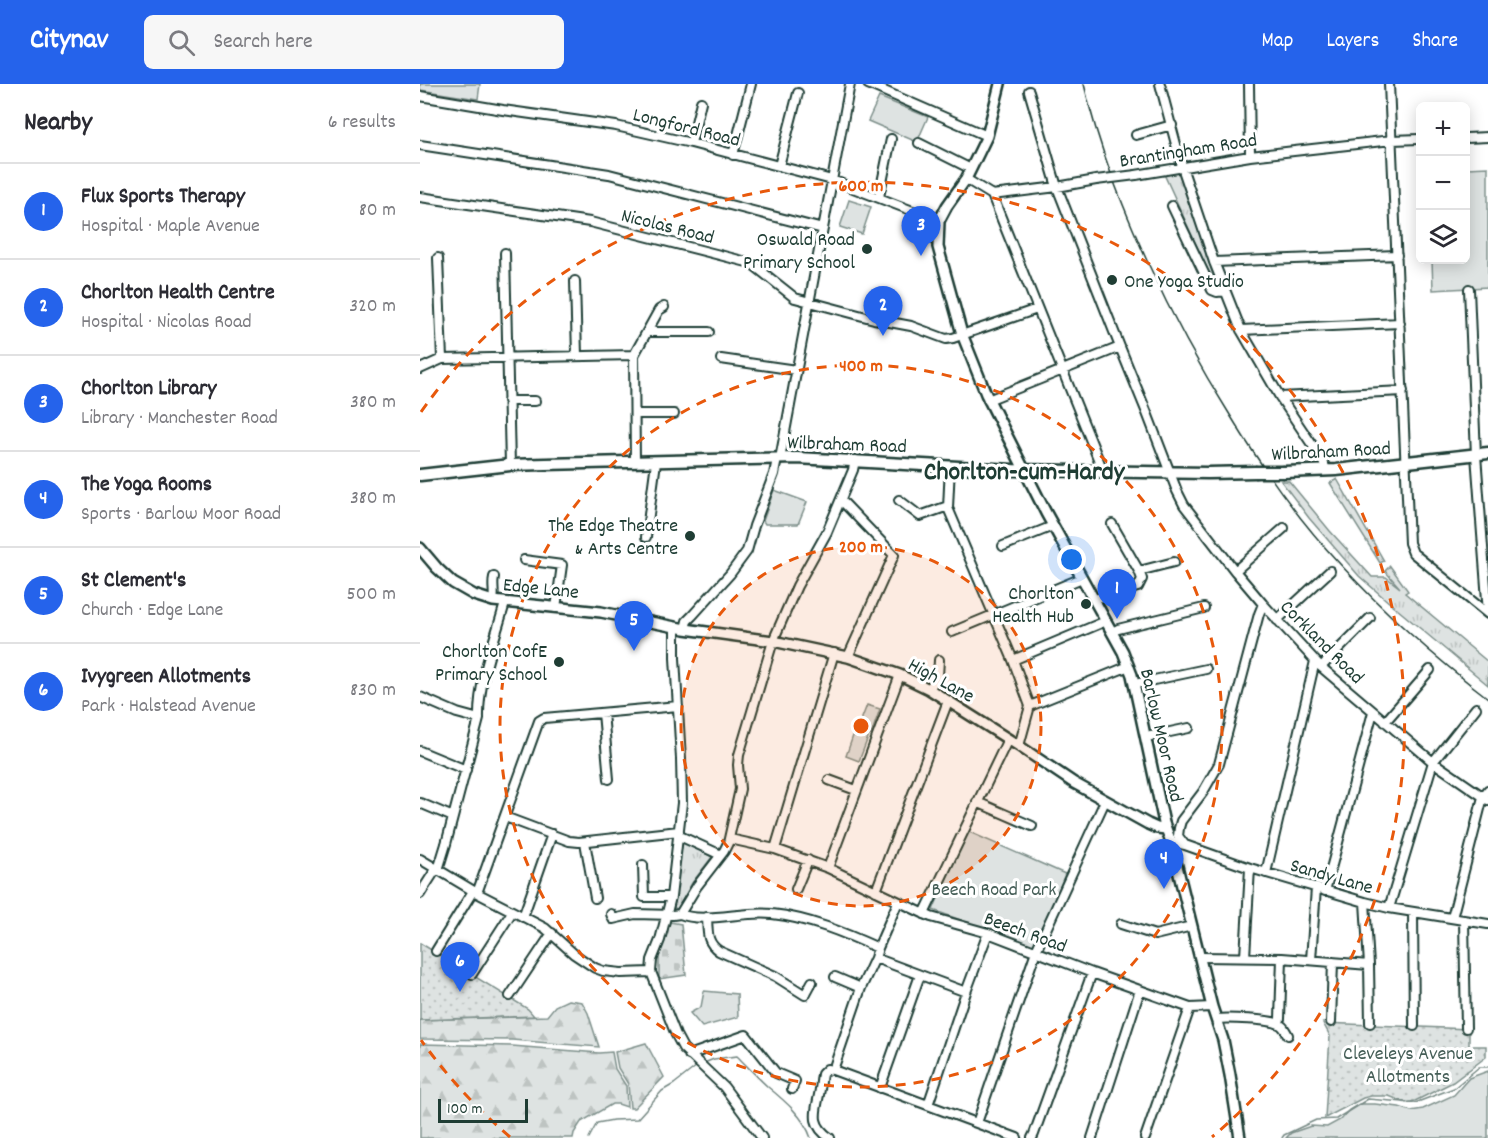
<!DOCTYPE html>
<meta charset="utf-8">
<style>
body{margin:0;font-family:Dekko,sans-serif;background:#f7f7f7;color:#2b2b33}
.controls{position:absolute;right:18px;top:18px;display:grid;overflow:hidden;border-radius:9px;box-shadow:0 3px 15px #0003}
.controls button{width:54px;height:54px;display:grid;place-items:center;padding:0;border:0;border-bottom:2px solid #e1e1e2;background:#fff;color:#2b2b33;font:30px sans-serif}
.scale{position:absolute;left:18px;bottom:15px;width:90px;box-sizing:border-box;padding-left:6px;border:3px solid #1f3d34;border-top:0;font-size:16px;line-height:21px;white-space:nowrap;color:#1f3d34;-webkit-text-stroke:4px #fff;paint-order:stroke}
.you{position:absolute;left:652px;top:476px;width:21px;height:21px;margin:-15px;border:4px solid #fff;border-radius:50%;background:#1a73e8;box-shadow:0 0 0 9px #1a73e833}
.badge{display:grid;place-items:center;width:39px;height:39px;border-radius:50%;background:#2563eb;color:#fff;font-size:20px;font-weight:700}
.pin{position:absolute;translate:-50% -50px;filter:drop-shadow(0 2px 3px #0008)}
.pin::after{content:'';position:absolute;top:32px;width:21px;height:18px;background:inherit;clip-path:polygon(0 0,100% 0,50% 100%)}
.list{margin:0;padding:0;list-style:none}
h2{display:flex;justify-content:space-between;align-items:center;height:78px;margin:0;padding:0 24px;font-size:26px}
h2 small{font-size:20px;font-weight:400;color:#7c7c81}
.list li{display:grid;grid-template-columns:39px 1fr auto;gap:18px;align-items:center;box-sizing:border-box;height:96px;padding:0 24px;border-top:2px solid #e1e1e2}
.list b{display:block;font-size:22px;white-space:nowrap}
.list p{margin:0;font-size:20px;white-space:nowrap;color:#7c7c81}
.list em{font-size:20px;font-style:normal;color:#7c7c81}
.icon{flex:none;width:33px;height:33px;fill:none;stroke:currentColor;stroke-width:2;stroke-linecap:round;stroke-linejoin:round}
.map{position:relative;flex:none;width:1068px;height:1054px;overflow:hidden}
header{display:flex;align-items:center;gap:36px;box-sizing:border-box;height:84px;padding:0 30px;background:#2563eb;color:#fff}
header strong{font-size:28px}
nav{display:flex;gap:33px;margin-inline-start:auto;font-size:21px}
.search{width:420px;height:54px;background:#f7f7f7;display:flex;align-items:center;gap:15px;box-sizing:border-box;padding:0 21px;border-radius:9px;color:#7c7c81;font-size:22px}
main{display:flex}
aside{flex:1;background:#fff}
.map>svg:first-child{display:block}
</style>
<header>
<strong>Citynav</strong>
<div class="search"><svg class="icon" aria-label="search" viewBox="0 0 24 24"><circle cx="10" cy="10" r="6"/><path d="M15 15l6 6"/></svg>Search here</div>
<nav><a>Map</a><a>Layers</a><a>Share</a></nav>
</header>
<main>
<aside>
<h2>Nearby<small>6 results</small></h2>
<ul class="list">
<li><span class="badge">1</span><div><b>Flux Sports Therapy</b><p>Hospital · Maple Avenue</p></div><em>80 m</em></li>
<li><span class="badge">2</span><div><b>Chorlton Health Centre</b><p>Hospital · Nicolas Road</p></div><em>320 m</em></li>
<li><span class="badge">3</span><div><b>Chorlton Library</b><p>Library · Manchester Road</p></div><em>380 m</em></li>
<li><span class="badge">4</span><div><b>The Yoga Rooms</b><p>Sports · Barlow Moor Road</p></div><em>380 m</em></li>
<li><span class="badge">5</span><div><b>St Clement's</b><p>Church · Edge Lane</p></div><em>500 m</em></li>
<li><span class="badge">6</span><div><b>Ivygreen Allotments</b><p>Park · Halstead Avenue</p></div><em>830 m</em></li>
</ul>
</aside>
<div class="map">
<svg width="1068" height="1054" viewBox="0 0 1068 1054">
<defs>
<pattern id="grass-tufts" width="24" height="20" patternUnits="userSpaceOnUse" patternTransform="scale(1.5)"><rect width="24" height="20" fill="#dee3e2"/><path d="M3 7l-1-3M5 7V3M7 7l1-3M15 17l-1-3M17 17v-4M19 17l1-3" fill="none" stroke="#bec4c2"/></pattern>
<pattern id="forest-firs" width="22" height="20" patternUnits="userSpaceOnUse" patternTransform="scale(1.5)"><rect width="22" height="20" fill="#dee3e2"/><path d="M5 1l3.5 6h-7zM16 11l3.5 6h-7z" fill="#bec4c2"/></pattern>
<pattern id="cemetery-stones" width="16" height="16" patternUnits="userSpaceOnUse" patternTransform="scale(1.5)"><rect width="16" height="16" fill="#dee3e2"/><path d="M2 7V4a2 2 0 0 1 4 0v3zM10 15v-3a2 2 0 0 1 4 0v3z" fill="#bec4c2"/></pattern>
<pattern id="garden-dots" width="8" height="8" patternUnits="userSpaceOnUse" patternTransform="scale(1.5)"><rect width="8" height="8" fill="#dee3e2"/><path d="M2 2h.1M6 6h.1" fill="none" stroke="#bec4c2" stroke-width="1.8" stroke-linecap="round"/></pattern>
</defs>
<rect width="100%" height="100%" fill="#fff"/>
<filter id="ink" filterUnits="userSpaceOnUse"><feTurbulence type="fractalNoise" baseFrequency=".0167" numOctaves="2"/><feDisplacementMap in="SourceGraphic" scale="12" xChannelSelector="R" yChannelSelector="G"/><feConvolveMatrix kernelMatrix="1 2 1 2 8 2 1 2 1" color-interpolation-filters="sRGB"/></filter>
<g filter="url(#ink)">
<path fill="url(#grass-tufts)" stroke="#7e908b" stroke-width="1.5" d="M760,87l37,116 -1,1 -52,-114z
M917,395l47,82 -4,2 -50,-80z
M861,397h8l41,50 42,46h14l14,11 -15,-17 5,-5 18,25 -3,2 83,69v23l-97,-81 -32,-28 -50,-58z
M263,757l29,16 -20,26 -14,25 -2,1 -2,-2 7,-65z"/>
<path fill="url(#forest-firs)" stroke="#7e908b" stroke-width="1.5" d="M148,916l14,2 6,11 11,34 -87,-7 -92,-1v-19l127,-4 8,-10z
M226,959l18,34 -30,31h-4l-2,-24 -10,-16 -3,-16z
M0,960l92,2 87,7 13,-1 3,17 11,17 1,21 -9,-3h-6l-31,18 -7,11 -1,5h-153z"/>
<path fill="url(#cemetery-stones)" stroke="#7e908b" stroke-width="1.5" d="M250,838l11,2 5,51 -27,4v-22z"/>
<path fill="#dee3e2" stroke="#7e908b" stroke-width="1.5" d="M0,0h60l-2,15 -58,-9z
M459,13l49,20 -11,25 -49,-21z
M1068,83v120l-55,3 -1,-30h34v-90l1,-2z
M429,116l22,7 -9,27 -22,-7z
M354,406l33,12 -9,22h-33l-2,-3z
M447,621l13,4 -9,26h-2l-10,26 -13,-5 9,-26 2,1z
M547,747l98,43 -30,73 -102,-37z
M284,907l33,3 1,23 -36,10 -12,-14 11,-6z
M1068,987v67h-202l5,-5 20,-7 16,1 13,-7 9,-10 10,-6h16l24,3 12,4 12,-2 31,-14 15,-17z"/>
<path fill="url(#garden-dots)" stroke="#7e908b" stroke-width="1.5" d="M0,859l108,66 6,7 -114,4z
M903,939l146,6v17h17v11l-33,25 -38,19 -9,2 -17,-7h-18l-8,2 -38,20 5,-82z"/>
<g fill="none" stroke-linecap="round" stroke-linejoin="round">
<path stroke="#758883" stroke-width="1.5" d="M284,979l10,-4 23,-3c10,10 20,21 31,31 17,14 36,30 43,51
M169,1054l8,-15 16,-3 24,-1 25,-28 12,-7 23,-18
M862,1054l2,-3 32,-15 20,-1 32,-20 47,4 39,-15 25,-21h9"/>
<g stroke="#1f3d34" stroke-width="12">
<path id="minor" d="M448,0l119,52
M740,0l22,83 32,95 27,68 39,67 43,64 3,10
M829,0l1,72
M969,0l20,459 4,10 75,61
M609,7l28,96 63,160 27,66 30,78 7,14 51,66 28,33 58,63 112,95 55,38
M0,12l83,14 113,16 75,17 141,37 107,41
M716,51l36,-10
M1046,54l22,-1
M271,59l10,-41
M499,59l52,26
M0,61l189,29 214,55
M313,71l18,-71
M359,82l19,-73
M716,91l114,-19 142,-16 28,-1
M546,95l26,16 65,-8 39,-7
M572,111l111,276
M0,113l170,25 161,41 44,35 79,21 37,7 35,13 7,-1 84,-29
M459,113l12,-58
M752,122l40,84 5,2 8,-1
M85,169l5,212
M18,174l4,101
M794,178l183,-7
M155,197l2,75
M1049,205l7,166 12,158
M821,246l159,-7
M228,248h61
M301,275l75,11
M0,285l22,-10 192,-4
M860,313l123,-6
M568,316l132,-53
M88,317h27
M215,330h39
M360,375l70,-375
M215,378l-1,-107 25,-45 5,-3
M530,382l-2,42 65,152 17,46 -11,40
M421,416l53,55 -46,102
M479,416l21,16 28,-10
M226,453l10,-75
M583,462l50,-20
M104,476l38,5 -6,43
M719,487l35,-9
M815,487l49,-43
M674,515l44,-12 4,-8 -3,-8 -27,-47
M73,517c2,-8 -1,-16 1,-24
M857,536l53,-49
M255,543v31l6,101 1,44 -11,94 -11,43 -8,20 -1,12 25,63 7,13 41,39 38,51
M265,545l2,-8 5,-5 38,-42 17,-23 7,-25 20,-52 3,-15
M532,548l130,-54
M692,548l6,-3 86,-21
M593,576l93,-39
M901,583l49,-49
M715,600l71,-15
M509,605l9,-13 1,-16
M0,613l37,16 22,6
M610,622l99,-40
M183,629l6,66
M965,638l45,-52
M726,653l43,-9
M0,667l46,19
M409,696l27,10
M557,718l55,24
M0,719l33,14
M85,733l64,24 10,1 100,-11
M258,753h4l39,18
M310,755l45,10 53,19 103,49 57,16 104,40 98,35 22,-1
M165,758l10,56
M751,758l14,3 65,23 115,34 24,6 99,16
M764,760l-6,-8 1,-8 2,-7 22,-29 16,-28 40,-150 4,-10
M355,765l59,-196
M0,775l57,34 68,35 29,26 21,14 8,3 18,2 30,-1
M223,781l1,32h27
M408,784l72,-193
M18,786l8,-26 33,-125c-1,-39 16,-79 26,-116
M846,789l49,-212
M376,805l12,-29
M456,807l72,-190
M905,807l48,-179
M57,809l62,-172 5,-3 134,-12
M0,810l16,-25
M945,818l4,63 1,58
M969,824l44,-146 43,-54
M993,828l1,114
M191,830l2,5 22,-5 38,1 7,-1 17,-28 27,-35 4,-8 12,-54 -2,-24 1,-10 34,-114 24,-55 30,-54 26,-62 2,-10
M260,830c24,10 66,-4 92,0 37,4 73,19 106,34
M504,830l84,-175
M103,833l29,-83
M287,833c1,15 -1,25 12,34l56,25 30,19 7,-13
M1032,834l31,-121 5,-7
M1044,836l2,108
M701,840l34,11 37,-9
M16,867l37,-60
M780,873l82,1 87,7
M825,873l5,-89
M455,874l91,34
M891,876l5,-72
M52,890l40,-62
M415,893l26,11
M90,912l42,-63
M796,935c11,-1 54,0 63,5 5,2 6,6 9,11
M860,935l2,-61
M911,938l2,-60
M269,971l57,-20 30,38 19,8 -3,8
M413,986l184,68
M413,986l28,-82 14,-30 3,-10 20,-46
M460,1004l40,-113
M508,1021l38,-113 22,-59
M557,1039l59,-172 69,-150
M410,1054c-22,-15 -13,-28 -10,-49 1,-5 1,-10 2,-15l5,-5 6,1
M612,1054l2,-4 58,-161
M672,1054l48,-148
M725,1054l45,-130"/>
</g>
<g stroke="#1f3d34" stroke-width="14">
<path id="major" d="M580,0l-13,52 -21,43 -19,27 -8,15 -1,26 24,87 24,60 60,119 77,139 9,23 32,148 7,19 41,165 11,33 7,35 10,63
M0,464l17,20 16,15 21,12 19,6 108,11 84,17 88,12 75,16 52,18 29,14 90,57 55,37 74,41 9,4 9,1"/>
</g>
<g stroke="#1f3d34" stroke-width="15">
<path id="highway" d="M864,388l52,-2 152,-17
M0,391l90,-10 36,-1 251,-6 216,12 195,3 47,-1"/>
</g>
<use href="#minor" stroke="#fff" stroke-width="8"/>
<use href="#major" stroke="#fff" stroke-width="9"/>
<use href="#highway" stroke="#fff" stroke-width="10"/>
<path stroke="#1f3d34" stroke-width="1.5" d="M664,0c14,62 38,121 64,179 24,53 51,103 82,152 32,53 68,104 110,149 45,49 95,94 148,134"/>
<g stroke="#1f3d34" stroke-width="12" stroke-linecap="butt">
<path id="minor-bridge" d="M676,96l40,-5"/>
</g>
<g stroke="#1f3d34" stroke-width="15" stroke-linecap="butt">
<path id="highway-bridge" d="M835,388h29"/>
</g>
<use href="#minor-bridge" stroke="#fff" stroke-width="8"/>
<use href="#highway-bridge" stroke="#fff" stroke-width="10"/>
</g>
</g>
<circle cx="441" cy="642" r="180" fill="#e8590c" fill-opacity=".12"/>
<g fill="none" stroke="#e8590c" stroke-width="3" stroke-dasharray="10 8">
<circle cx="441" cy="642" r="180"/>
<circle cx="441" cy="642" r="361"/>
<path d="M90 1053A541 541 0 0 1 1 956M1 328A541 541 0 1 1 792 1053"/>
</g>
<g fill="#1f3d34" stroke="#fff" stroke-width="2">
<circle cx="447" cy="165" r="6"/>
<circle cx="692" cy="196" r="6"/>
<circle cx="270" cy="452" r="6"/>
<circle cx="666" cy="520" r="6"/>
<circle cx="139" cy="578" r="6"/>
</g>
<g text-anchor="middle" stroke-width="6" stroke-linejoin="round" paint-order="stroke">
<g font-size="20" fill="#1f3d34" stroke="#fff">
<text transform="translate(267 42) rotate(14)" y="7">Longford Road</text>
<text transform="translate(768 65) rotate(-9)" y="7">Brantingham Road</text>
<text transform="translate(248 141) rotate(14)" y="7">Nicolas Road</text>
<text transform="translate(427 359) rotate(2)" y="7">Wilbraham Road</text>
<text transform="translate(911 366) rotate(-3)" y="7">Wilbraham Road</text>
<text transform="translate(121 503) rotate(6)" y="7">Edge Lane</text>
<text transform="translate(903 557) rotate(45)" y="7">Corkland Road</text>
<text transform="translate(522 595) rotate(29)" y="7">High Lane</text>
<text transform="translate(743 651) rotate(77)" y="7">Barlow Moor Road</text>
<text transform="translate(912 791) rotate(16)" y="7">Sandy Lane</text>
<text transform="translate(606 847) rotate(20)" y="7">Beech Road</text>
</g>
<g font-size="20" fill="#1f3d34" stroke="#fff" text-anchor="end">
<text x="435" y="161">Oswald Road<tspan x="435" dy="23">Primary School</tspan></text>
<text x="704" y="203" text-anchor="start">One Yoga Studio</text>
<text x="258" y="447">The Edge Theatre<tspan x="258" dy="23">&amp; Arts Centre</tspan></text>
<text x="654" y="515">Chorlton<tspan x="654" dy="23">Health Hub</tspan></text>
<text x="127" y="573">Chorlton CofE<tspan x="127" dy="23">Primary School</tspan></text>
</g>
<g font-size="20" fill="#455e57" stroke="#fff">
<text x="574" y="811">Beech Road Park</text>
<text x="988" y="975">Cleveleys Avenue<tspan x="988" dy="23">Allotments</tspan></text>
</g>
<g font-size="26" font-weight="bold" fill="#1f3d34" stroke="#fff">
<text x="604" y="395">Chorlton-cum-Hardy</text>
</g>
</g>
<circle cx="441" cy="642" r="9" fill="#e8590c" stroke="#fff" stroke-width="3"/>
<g font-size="18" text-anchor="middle" font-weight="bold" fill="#e8590c" stroke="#fff" stroke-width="6" stroke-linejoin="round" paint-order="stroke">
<text x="441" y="107">600 m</text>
<text x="441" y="287">400 m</text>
<text x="441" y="468">200 m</text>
</g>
</svg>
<div class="controls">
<button>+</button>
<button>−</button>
<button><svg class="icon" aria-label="layers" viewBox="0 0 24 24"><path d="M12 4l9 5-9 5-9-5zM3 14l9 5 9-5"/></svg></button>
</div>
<div class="scale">100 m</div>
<div class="you"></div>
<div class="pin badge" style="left:697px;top:535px">1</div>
<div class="pin badge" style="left:463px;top:252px">2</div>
<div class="pin badge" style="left:501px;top:172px">3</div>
<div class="pin badge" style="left:744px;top:805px">4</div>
<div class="pin badge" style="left:214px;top:567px">5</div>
<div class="pin badge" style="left:40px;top:908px">6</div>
</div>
</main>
